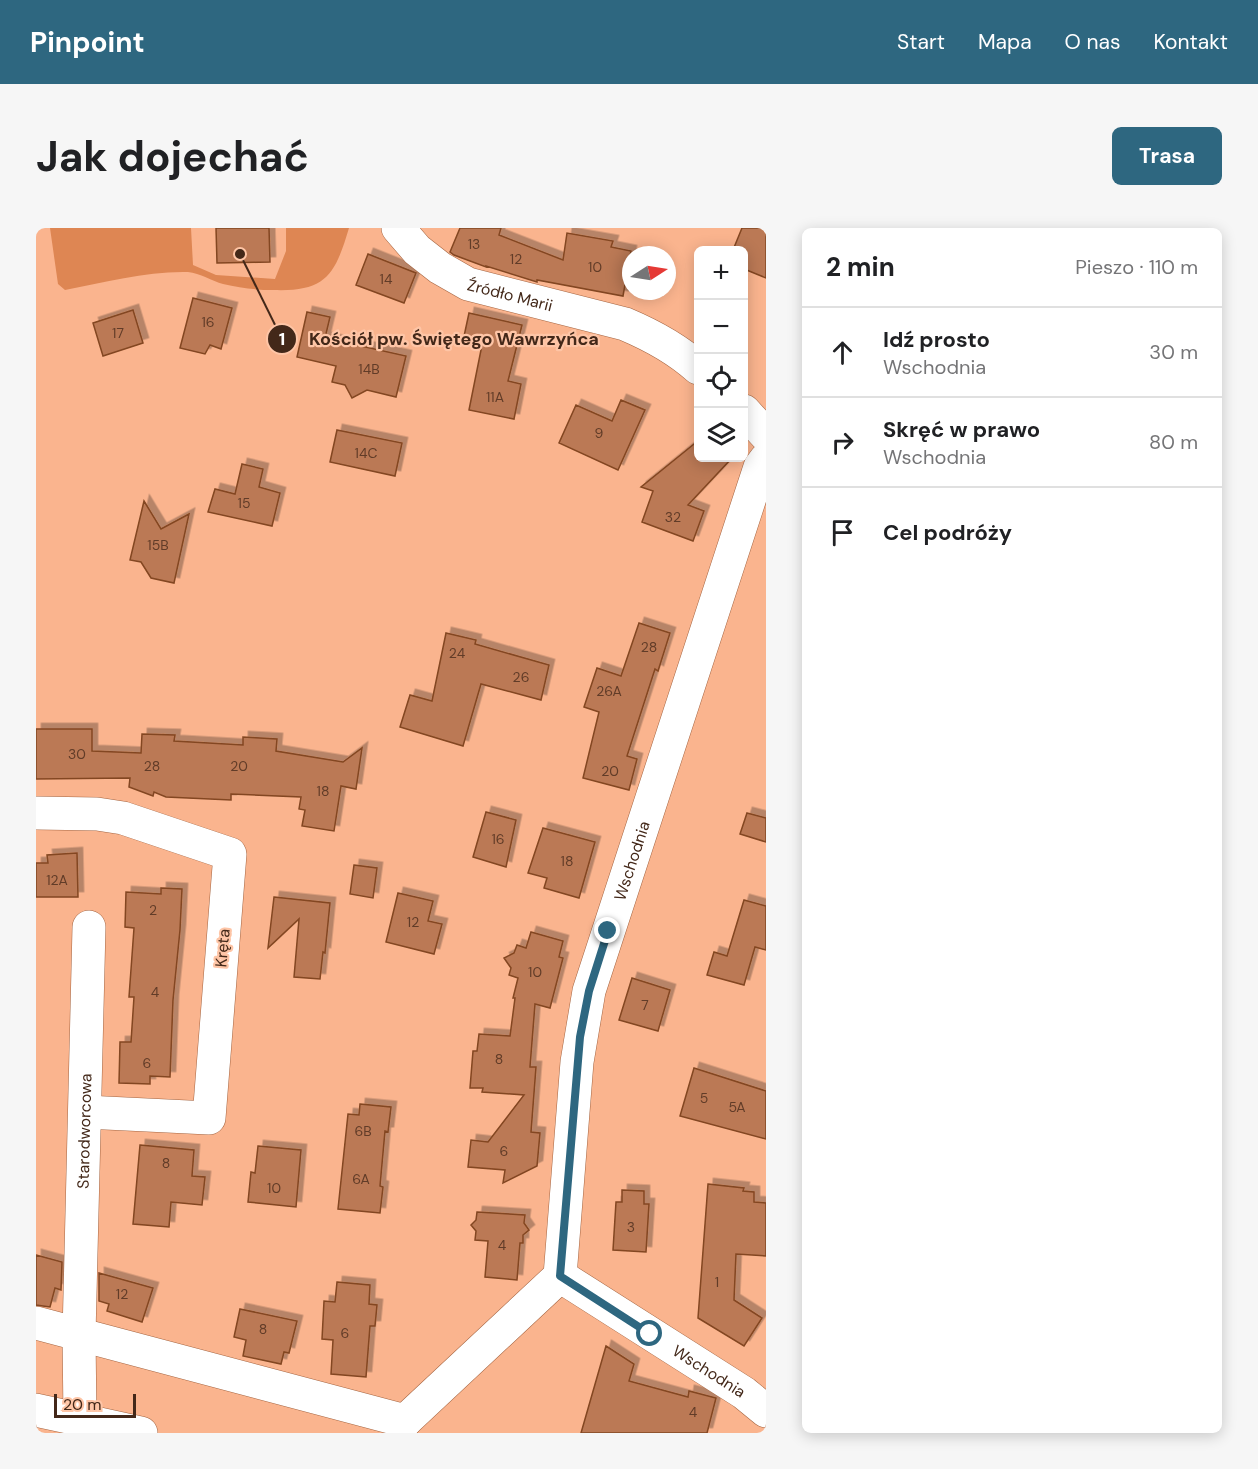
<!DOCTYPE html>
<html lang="pl">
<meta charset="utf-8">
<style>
body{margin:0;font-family:"DM Sans",sans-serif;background:#f6f6f6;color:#202124}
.controls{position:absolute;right:18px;top:18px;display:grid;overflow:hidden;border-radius:9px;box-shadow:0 3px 15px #0003}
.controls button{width:54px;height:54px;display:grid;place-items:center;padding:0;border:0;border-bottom:2px solid #e0e0e0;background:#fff;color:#202124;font:30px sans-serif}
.compass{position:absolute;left:586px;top:18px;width:54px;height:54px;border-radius:50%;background:#fff;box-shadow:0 3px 15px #0003;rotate:78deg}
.scale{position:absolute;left:18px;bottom:15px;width:82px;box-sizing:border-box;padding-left:6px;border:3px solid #432819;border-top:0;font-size:16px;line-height:21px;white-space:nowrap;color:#432819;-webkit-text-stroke:4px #fec5a6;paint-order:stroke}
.stop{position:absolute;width:18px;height:18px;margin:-14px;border:4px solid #2e6780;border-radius:50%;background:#fff}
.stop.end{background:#2e6780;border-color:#fff;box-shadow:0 2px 6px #0008}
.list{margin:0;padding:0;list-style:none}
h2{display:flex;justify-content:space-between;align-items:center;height:78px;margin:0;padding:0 24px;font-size:26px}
h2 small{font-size:20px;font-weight:400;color:#757577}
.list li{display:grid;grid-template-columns:39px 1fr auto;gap:18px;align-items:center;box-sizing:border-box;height:90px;padding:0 24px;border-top:2px solid #e0e0e0}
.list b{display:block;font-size:22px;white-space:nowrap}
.list p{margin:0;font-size:20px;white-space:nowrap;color:#757577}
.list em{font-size:20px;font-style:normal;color:#757577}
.icon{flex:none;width:33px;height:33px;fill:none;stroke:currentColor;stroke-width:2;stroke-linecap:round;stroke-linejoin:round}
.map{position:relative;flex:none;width:730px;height:1205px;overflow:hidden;border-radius:9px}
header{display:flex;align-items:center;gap:36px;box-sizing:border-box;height:84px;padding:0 30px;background:#2e6780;color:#fff}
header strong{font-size:28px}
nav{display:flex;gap:33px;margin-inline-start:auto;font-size:21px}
.intro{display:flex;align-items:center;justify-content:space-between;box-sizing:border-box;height:144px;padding:0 36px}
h1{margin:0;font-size:42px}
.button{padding:15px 27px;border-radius:9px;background:#2e6780;color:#fff;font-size:21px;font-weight:700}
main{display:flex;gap:36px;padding:0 36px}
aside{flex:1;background:#fff;border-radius:9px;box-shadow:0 3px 15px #0003}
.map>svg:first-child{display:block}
</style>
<header>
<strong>Pinpoint</strong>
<nav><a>Start</a><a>Mapa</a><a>O nas</a><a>Kontakt</a></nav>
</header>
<div class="intro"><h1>Jak dojechać</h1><a class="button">Trasa</a></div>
<main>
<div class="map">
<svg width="730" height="1205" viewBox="0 0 730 1205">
<defs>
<filter id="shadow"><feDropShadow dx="5.5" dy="-5.5" stdDeviation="0" flood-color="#0004"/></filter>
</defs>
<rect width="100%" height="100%" fill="#fab48e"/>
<path fill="#de8653" d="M14,0h141l2,37 23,10 59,4 11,-28v-23h63c-14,47 -23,64 -76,62 -17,0 -33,-2 -50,-6 -11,-3 -23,-11 -35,-12 -41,-1 -82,10 -123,18l-7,-6z"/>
<path fill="#bb7954" stroke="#834621" stroke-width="1.5" filter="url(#shadow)" d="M180,0h53l1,34 -53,1z
M424,0h41l-2,7 64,25 4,-27 46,8 -2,6 20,4 -8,45 -86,-16v2l-51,-16v1l-32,-12 -4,-3z
M706,0h24v50l-22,-9v-19h-11z
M332,26l48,19 -12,30 -48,-18z
M157,70l39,10 -11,41 -11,-4 -5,9 -25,-6z
M97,82l10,33 -40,13 -10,-33z
M271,84l23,5 -5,21 81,18 -10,41 -29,-7 -15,8 -7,-13 -13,-3 4,-16 -39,-9z
M433,85l53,12 -14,56 13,3 -7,35 -45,-9 13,-65 -19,-4z
M585,172l24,10 -27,60 -59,-27 17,-38 36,16z
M301,202l65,13 -7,33 -65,-14z
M663,212v18h33l-44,47 16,6 -11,30 -51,-19 11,-31 -12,-4z
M206,236l21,5 -4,18 21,6 -8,33 -64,-14 7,-23 20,5z
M108,273l17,28 28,-15 -15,69 -23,-5 -10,-16 -11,-2z
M603,395l31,10 -12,38 -3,-2 -28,87 10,3 -8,31 -46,-12 16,-66 -15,-5 13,-39 24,8z
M410,405l30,7 -1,4 74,21 -8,35 -60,-16 -18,62 -63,-19 10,-32 22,6z
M0,501h56v22l49,2 1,-19 33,1 -1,6 69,4v-8l34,2 -1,12 67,11 19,-14 -6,41 -15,-3 -7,45 -32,-5 3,-16 -6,-1 2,-12 -70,-3v6l-65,-3 -12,-5 -1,4 -24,-9 1,-9 -94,1z
M450,584l30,8 -10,47 -33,-10z
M711,585l19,5v24l-26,-8z
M507,600l52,14 -16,56 -35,-10 3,-10 -19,-5z
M41,625l1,44h-42v-34h12l-1,-8z
M318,637l23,3 -4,30 -23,-4z
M125,660l21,1 -2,41 -7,70 -3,77 -20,-1v8l-31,-1 1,-41h11l3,-45h-5l5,-69 -9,-1 1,-35 35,2z
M362,665l35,8 -5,20 14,3 -8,30 -48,-12z
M238,669l56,6 -5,50 -2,-1 -3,27 -26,-2 5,-58 -31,29z
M708,672l22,6v44l-11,-3 -11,38 -37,-10 7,-23 13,4z
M495,704l32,9 -4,16 4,1 -13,50 -15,-4 -5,63h6l-5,65 9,1 -3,33 -34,17 2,-13 -37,-3 3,-27 17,2 36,-47 -42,-3 1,-4h-13l3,-37h4l2,-17 31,2 5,-38h-2l5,-20 -9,-3 2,-7 -7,-10 10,-5 3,-8 9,3z
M596,750l38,12 -12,41 -39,-11z
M658,840l72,23v48l-86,-23z
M324,876l31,3 -3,25 -3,-1 -5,55 3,1 -3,26 -42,-4 10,-95 11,1z
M104,917l54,5 -2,26 13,1 -3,28 -31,-3 -2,25 -36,-3z
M222,918l43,4 -5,57 -48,-5 3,-30 4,1z
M672,956l36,4 -1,3 11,1v10l12,1v53l-30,-2 -2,46 28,18 -18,28 -46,-28z
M586,962l22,1v13h5l-3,48 -33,-2 3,-48h6z
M441,984l48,3 -1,8 5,7 -6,5v8h-3l-3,37 -32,-3 3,-36 -13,-1 1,-9 -5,-6 5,-5z
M0,1027l26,7 -1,28 -6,-2 -5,19 -14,-2z
M63,1045l54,15 -11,34 -35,-11 2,-7 -10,-3z
M301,1054l33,3 -1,19 8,1 -2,21h-5l-4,51 -35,-3 2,-34 -11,-1 2,-38 11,1z
M204,1081l57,12 -8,32 -5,-1 -3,12 -38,-8 3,-16 -12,-3z
M570,1118l28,18 -5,17 59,16 1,-6 27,7 -9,35h-126z"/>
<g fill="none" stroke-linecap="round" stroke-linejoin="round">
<g stroke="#a46440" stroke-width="34">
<g id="minor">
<path id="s1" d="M362,0l19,22 23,18 28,16 157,40c26,11 52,25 73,44"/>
<path d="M708,183l22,24"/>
<path d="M0,585l61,1 26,4 107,36 -21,264 -124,-6"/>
<path id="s2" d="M524,1048l184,117 22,18"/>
<path d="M0,1095l369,98"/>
<path d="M0,1182l105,23"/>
<path id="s3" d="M44,1191l-1,-84 10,-408"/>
<path id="s4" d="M369,1193l155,-145 17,-214 12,-71 171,-524 6,-8"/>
</g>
</g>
<use href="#minor" stroke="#fff" stroke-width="33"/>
</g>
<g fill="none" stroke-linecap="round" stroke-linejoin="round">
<path stroke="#2e6780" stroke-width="8" d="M572,703l-19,60 -9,46 -20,239 90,58"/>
</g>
<g text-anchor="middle" stroke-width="4.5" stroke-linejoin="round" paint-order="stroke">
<g font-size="14" fill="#613c28">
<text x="438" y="21">13</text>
<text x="480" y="36">12</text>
<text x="559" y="44">10</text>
<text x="350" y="56">14</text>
<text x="172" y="99">16</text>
<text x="82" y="110">17</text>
<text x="333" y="146">14B</text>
<text x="459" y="174">11A</text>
<text x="563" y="210">9</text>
<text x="330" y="230">14C</text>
<text x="208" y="280">15</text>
<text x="637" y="294">32</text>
<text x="122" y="322">15B</text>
<text x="613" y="424">28</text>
<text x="421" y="430">24</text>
<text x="485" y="454">26</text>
<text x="573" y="468">26A</text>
<text x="41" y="531">30</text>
<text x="116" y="543">28</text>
<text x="203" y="543">20</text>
<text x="574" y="548">20</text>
<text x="287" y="568">18</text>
<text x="462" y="616">16</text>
<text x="531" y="638">18</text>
<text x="21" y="657">12A</text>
<text x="117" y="687">2</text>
<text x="377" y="699">12</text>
<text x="499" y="749">10</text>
<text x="119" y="769">4</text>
<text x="609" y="782">7</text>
<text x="463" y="836">8</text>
<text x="111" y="840">6</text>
<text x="668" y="875">5</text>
<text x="701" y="884">5A</text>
<text x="327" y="908">6B</text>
<text x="468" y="928">6</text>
<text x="130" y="940">8</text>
<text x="325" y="956">6A</text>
<text x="238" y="965">10</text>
<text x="595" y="1004">3</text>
<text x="466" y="1022">4</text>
<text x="681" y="1059">1</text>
<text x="86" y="1071">12</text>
<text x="227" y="1106">8</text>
<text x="309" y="1110">6</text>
<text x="657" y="1189">4</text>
</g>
<g font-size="16" fill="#432819" stroke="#fec5a6">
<text dy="6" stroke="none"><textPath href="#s1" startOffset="134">Źródło Marii</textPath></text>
<text dy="6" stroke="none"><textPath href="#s4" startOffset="636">Wschodnia</textPath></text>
<text transform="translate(186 720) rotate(-85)" y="6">Kręta</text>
<text dy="6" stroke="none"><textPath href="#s3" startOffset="288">Starodworcowa</textPath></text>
<text dy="6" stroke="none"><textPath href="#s2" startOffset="177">Wschodnia</textPath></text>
</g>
</g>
<path fill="none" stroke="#432819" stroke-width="2" d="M204 26L246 111"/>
<g fill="#432819" stroke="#fec5a6" stroke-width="2">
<circle cx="204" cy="26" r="6"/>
<circle cx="246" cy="111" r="15"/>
</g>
<g font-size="18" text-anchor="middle" font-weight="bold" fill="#fff">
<text x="246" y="117">1</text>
</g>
<g font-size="18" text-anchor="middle" font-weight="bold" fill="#432819" stroke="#fec5a6" stroke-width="4.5" stroke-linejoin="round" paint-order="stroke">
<text x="418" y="117">Kościół pw. Świętego Wawrzyńca</text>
</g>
</svg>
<div class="controls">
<button>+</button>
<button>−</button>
<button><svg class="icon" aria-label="locate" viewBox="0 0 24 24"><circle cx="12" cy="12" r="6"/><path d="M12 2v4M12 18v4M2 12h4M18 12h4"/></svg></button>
<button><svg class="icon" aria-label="layers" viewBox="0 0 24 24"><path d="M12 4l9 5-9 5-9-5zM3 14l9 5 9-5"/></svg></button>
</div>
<svg class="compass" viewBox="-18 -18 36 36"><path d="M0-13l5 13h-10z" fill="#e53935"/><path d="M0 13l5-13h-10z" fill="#757577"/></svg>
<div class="scale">20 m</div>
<div class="stop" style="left:614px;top:1106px"></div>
<div class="stop end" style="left:572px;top:703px"></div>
</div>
<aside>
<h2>2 min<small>Pieszo · 110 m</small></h2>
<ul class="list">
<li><svg class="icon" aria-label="ahead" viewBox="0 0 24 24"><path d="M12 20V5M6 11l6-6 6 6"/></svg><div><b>Idź prosto</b><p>Wschodnia</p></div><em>30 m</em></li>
<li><svg class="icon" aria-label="right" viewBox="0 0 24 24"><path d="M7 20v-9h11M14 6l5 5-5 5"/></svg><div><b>Skręć w prawo</b><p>Wschodnia</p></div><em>80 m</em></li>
<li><svg class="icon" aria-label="arrive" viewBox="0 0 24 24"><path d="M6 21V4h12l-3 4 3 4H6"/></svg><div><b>Cel podróży</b></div></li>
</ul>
</aside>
</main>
